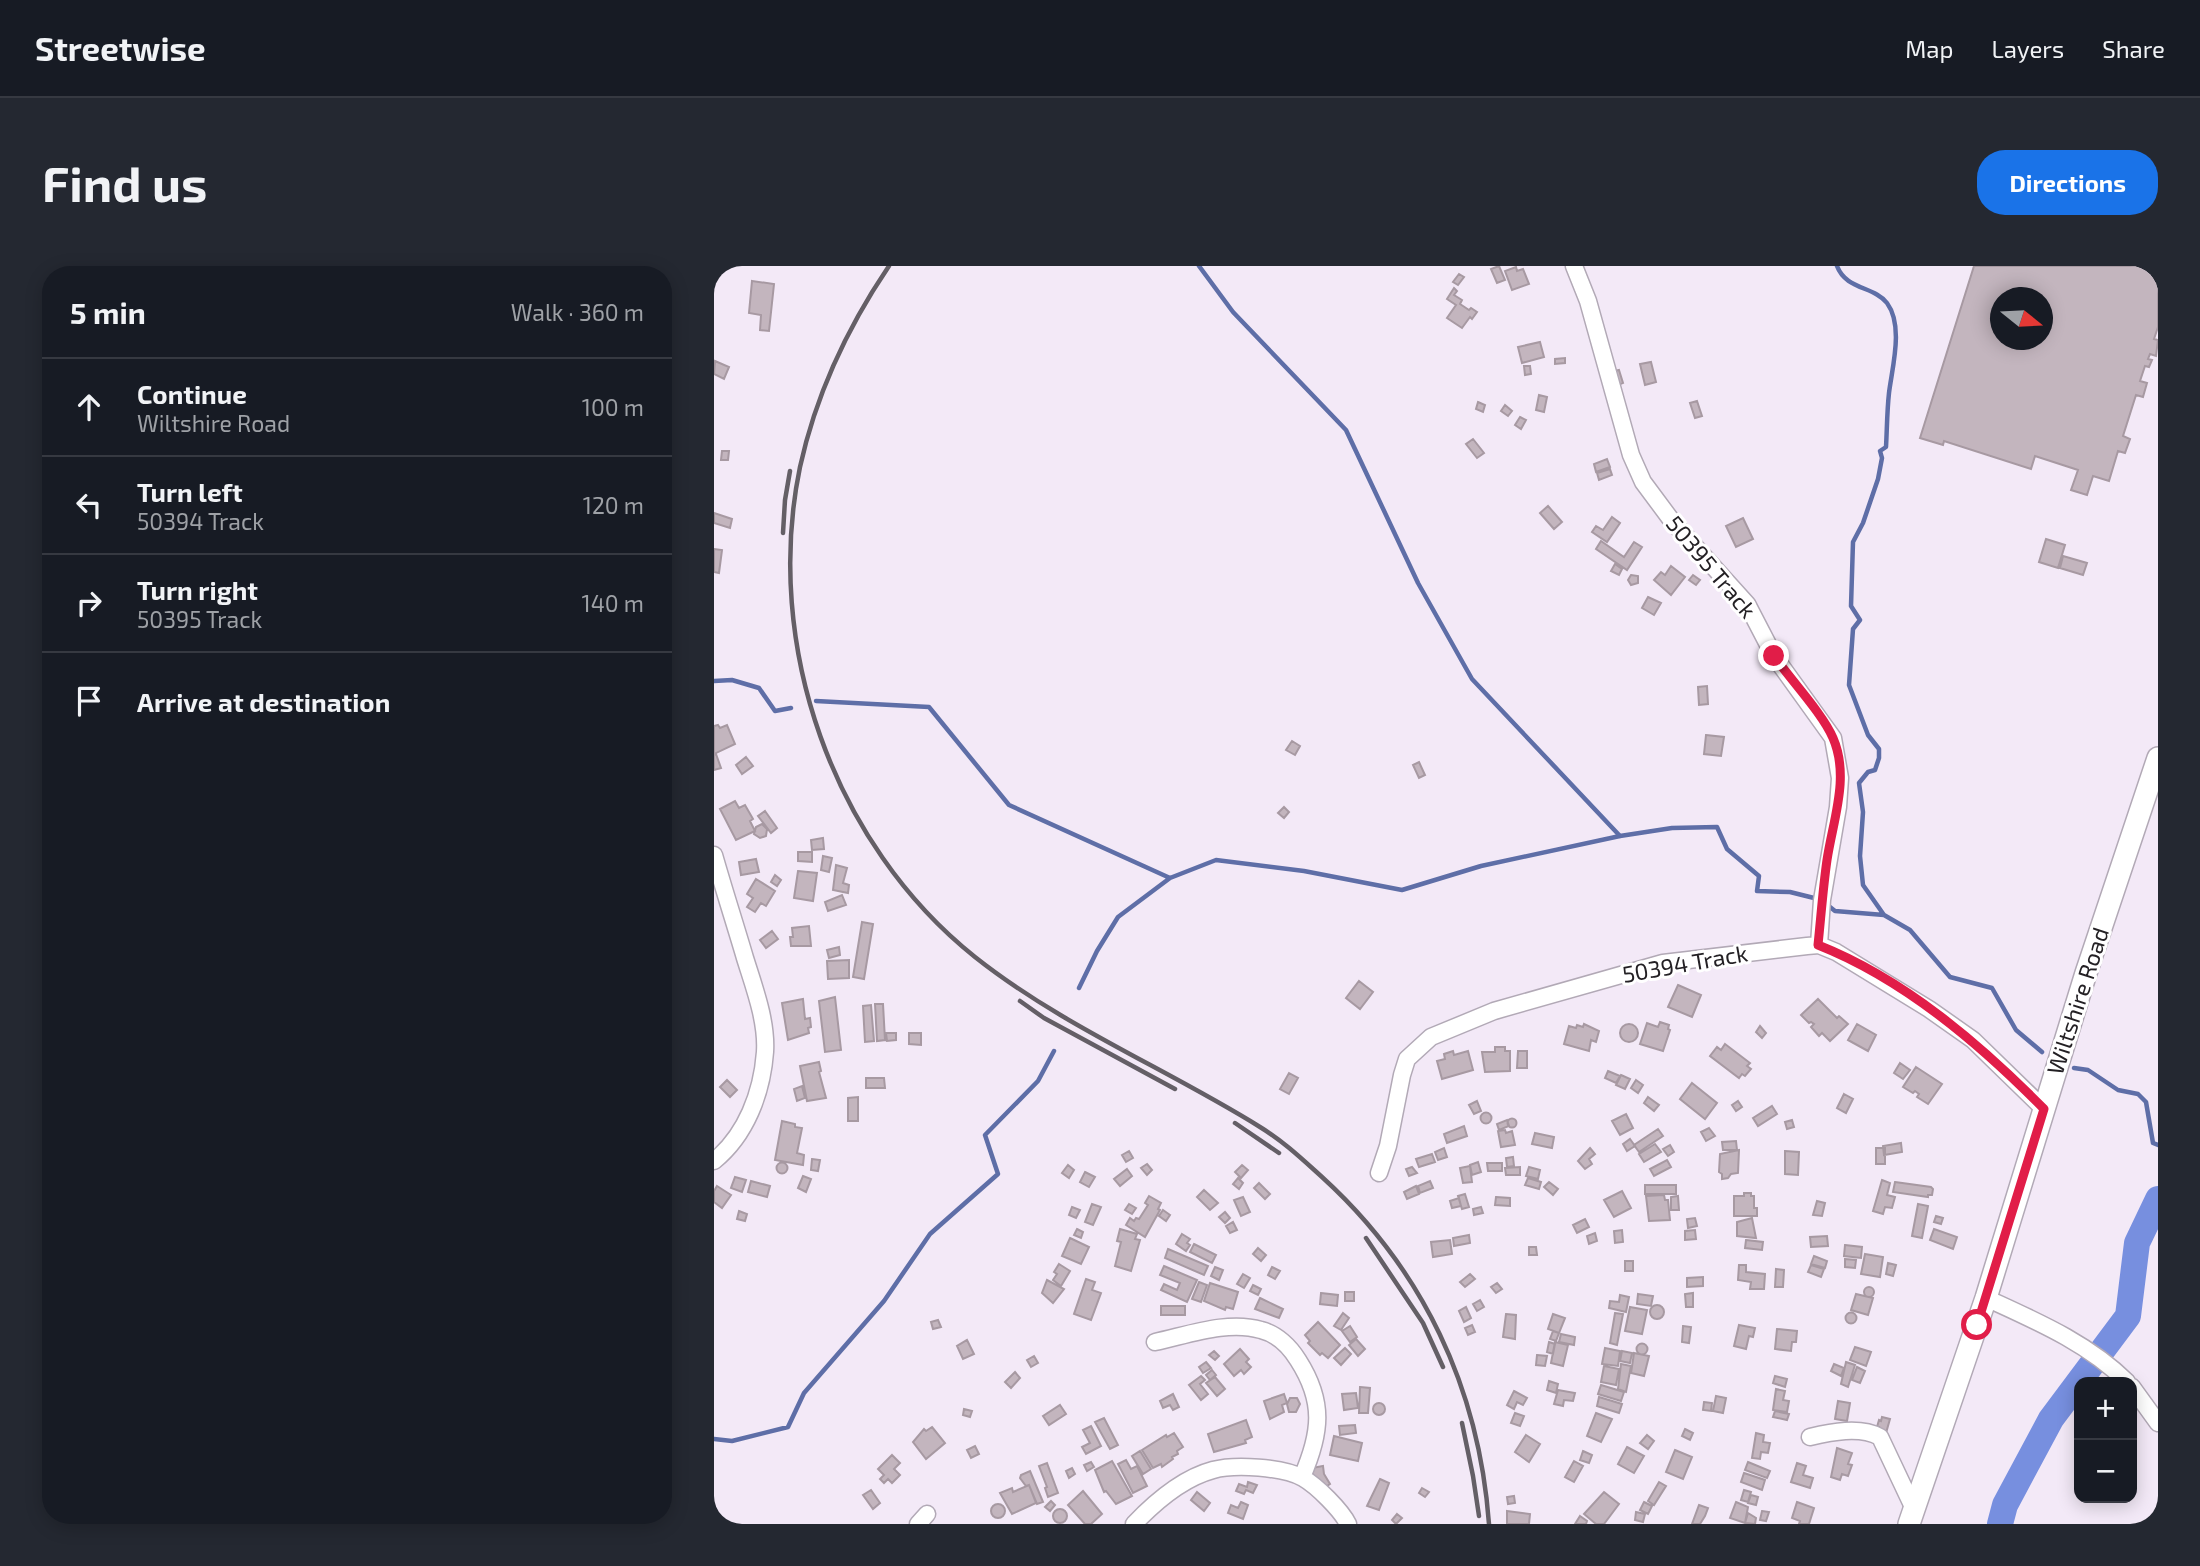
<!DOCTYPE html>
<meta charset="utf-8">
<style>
body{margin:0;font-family:"Exo 2",sans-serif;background:#242831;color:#f1f3f6}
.controls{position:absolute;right:21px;bottom:21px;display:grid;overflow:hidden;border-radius:14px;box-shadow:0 4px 18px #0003}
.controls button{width:63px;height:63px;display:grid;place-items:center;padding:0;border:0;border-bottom:2px solid #363941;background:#171b24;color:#f1f3f6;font:35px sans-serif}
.compass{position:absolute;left:1276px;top:21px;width:63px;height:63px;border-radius:50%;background:#171b24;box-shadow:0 4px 18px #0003;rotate:108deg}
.stop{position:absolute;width:21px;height:21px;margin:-16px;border:5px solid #e11d48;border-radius:50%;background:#fff}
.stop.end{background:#e11d48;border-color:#fff;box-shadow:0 2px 7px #0008}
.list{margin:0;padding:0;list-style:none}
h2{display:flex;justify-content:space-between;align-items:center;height:91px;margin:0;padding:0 28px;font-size:30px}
h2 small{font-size:23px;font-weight:400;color:#9ea1a6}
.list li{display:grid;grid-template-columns:46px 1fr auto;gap:21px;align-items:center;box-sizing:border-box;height:98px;padding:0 28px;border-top:2px solid #363941}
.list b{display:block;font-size:26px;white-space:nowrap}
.list p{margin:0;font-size:23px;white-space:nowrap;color:#9ea1a6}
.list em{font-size:23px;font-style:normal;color:#9ea1a6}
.icon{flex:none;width:38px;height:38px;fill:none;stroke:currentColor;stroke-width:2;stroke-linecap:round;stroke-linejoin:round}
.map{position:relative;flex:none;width:1444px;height:1258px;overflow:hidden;border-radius:28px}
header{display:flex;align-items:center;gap:42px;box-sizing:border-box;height:98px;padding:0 35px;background:#171b24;border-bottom:2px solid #363941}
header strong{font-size:33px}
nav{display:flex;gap:38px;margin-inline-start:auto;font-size:24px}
.intro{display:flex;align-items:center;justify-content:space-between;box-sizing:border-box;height:168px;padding:0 42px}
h1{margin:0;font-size:49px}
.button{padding:18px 32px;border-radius:28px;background:#1a73e8;color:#fff;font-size:24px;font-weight:700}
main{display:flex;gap:42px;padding:0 42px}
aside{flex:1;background:#171b24;border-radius:28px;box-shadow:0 4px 18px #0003}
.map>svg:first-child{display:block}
</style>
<header>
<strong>Streetwise</strong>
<nav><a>Map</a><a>Layers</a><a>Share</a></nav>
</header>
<div class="intro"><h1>Find us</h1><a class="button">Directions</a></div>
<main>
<aside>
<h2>5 min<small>Walk · 360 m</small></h2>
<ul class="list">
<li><svg class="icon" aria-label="ahead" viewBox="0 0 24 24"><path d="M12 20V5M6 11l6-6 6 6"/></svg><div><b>Continue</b><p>Wiltshire Road</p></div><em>100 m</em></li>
<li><svg class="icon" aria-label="left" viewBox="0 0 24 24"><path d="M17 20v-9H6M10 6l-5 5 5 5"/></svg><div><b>Turn left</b><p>50394 Track</p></div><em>120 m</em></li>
<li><svg class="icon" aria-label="right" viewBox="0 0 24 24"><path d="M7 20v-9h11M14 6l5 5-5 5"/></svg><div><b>Turn right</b><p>50395 Track</p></div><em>140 m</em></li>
<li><svg class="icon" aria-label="arrive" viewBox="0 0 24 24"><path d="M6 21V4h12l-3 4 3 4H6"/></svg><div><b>Arrive at destination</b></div></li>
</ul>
</aside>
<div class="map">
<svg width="1444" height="1258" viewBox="0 0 1444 1258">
<rect width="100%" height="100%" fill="#f3e9f7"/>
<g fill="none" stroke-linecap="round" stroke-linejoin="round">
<path stroke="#5e6ea7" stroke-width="4.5" d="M485,0l34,46 113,118 72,153 54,96 148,157
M1123,0c9,24 37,20 50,37 17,23 5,65 2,90 -2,18 -2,36 -3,54l-6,4 2,7 -4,21 -15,44 -10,19 -2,64 9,14 -7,9 -4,56 19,50 11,14v9l-4,12 -7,2 -9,11 4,29 -3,44 3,29 21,30
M0,415l18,-1 27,8 16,23 16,-3
M102,435l113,6 80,98 161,73 46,-18 88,11 98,19 79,-24 139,-30 52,-8 45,-1 10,22 32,27 -2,15 33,1 28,7
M1111,637l10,8 49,4 26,15 40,47 42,11 24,42 26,22
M365,722l18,-37 21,-34 52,-39
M1360,802l14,2 30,20 20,4 8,8 7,41 5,2
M0,1173l18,2 56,-14 16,-34 80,-92 46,-67 68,-60 -13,-39 53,-54 16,-30"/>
<path stroke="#778fdf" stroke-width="26" d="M1286,1258l5,-19 46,-86 77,-103 9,-73 21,-44"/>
</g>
<path fill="#c3b5be" stroke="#a799a2" stroke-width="2" fill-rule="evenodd" d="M785,0l6,14 -8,3 -6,-14z
M1260,0h184v61l-4,12 4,1 -2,16 -6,-2 -2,5 4,1 -3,7 -4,-1 -5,15 7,2 -4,14 -7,-2 -13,41 7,3 -5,14 -7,-2 -9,30 -16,-5 -6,19 -16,-5 7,-20 -43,-14 -4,13 -87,-28 -1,4 -23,-7zM1286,32h42v42h-42z
M802,1l1,4 6,-2 6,15 -17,6 -7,-19z
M745,8l5,3 -6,8 -5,-3z
M38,15l22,3 -5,47 -9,-1 1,-15 -12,-2z
M740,22l3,3 -3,4 8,5 -2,4 9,6 2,-2 6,4 -5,7 -2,-2 -8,11 -15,-10 9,-13 -9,-6z
M826,76l4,15 -22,6 -4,-16z
M851,92v5l-10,1v-5z
M1,95l14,6 -5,12 -10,-5z
M937,96l5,20 -11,3 -5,-21z
M810,100h6l1,8 -6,1z
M905,104l4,13 -5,2 -4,-14z
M825,129l8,2 -3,15 -8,-2z
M983,135l5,15 -7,2 -5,-15z
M764,136l7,3 -2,7 -7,-3z
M791,139l7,6 -4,5 -7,-5z
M806,151l6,3 -5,9 -6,-4z
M759,173l11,14 -7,5 -11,-14z
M8,185h7l-1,9h-7z
M893,193l3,8 -14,5 -2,-8z
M896,203l2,6 -13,5 -2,-7z
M834,240l14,16 -8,7 -14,-16z
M0,247l18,6 -2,9 -16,-5z
M898,251l8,6 -13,19 -15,-10 4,-6 7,4z
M1029,252l10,21 -17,8 -10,-21z
M1332,273l19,6 -7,23 -19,-6z
M887,275l23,16 10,-15 8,5 -15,23 -31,-21z
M0,283l8,1 -3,23 -5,-1z
M1349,290l24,7 -4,12 -23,-7z
M901,298l7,5 -3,6 -8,-4z
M957,300l14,11 -14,18 -17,-15 7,-8 4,3z
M917,309l7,1v7l-7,2 -3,-5z
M979,309l7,5 -4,5 -7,-5z
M934,331l13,6 -7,12 -12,-7z
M993,420l1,18 -9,1 -1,-18z
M4,459l2,3 7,-3 8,19 -21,10v-28z
M992,469l18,2 -3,19 -17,-2z
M578,475l8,5 -5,9 -9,-5z
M2,488l5,14 -7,2v-15z
M32,491l7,9 -11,8 -6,-9z
M705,496l6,13 -6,3 -6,-13z
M21,535l4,7 6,-3 8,14 -3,2 5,10 -19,9 -16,-31z
M570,541l5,5 -5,6 -6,-5z
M51,545l12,17 -6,5 -13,-17z
M48,558l5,5 -1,7 -6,2 -6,-4 2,-7z
M109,572l1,11 -12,1 -1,-10z
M84,586h14v10l-14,-1z
M109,590l9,2 -3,14 -8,-2z
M42,593l3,13 -18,3 -2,-13z
M122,599l11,3 -4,15 6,2 -1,8 -15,-3z
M84,605l19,2 -4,28 -19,-3z
M61,609l6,5 -4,6 -6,-4z
M42,613l19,12 -9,15 -5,-3 -6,9 -8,-5 6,-9 -6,-4z
M128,629l4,10 -18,6 -3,-9z
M148,656l11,2 -9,55 -11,-2z
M95,660l2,20h-20l-1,-9h3l-1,-9z
M58,665l6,8 -12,9 -6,-8z
M125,681l1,8 -11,3 -2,-8z
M135,694v18l-21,1 -1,-18z
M645,715l14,11 -13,17 -14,-11z
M964,719l23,10 -9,22 -24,-10z
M121,731l6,53 -16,2 -6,-51z
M89,733l2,20 5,-1 1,9 -3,1 1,5 -21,7 -6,-37z
M1104,733l19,19 2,-2 9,8 -18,17 -8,-8 -3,3 -8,-9 3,-3 -3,-2 -2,1 -8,-8z
M161,738h8l2,36 -8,1z
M157,739l3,36 -9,1 -2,-36z
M946,756l9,3 -1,4 2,1 -7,21 -23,-7 7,-21 11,4z
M870,758l15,7 -3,11 -5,-2 -2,11 -25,-7 5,-18 7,2 1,-3 6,2z
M1143,758l19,11 -8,16 -20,-11z
M906 767a9 9 0 1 1 18 0a9 9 0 1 1-18 0Z
M1046,760l6,7 -4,5 -6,-6z
M172,767h10v7l-9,1z
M195,767h12v12l-12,-1z
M1011,778l25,19 -3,3 4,3 -6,7 -3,-2 -3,4 -29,-22 7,-9 4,3z
M781,781h10v4h5v20l-25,1 -3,-20h13z
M739,785l1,4 14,-4 5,19 -31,9 -5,-18 8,-2 -1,-5z
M804,785h9v17h-10z
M105,796l2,9 -2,1 7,26 -19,3 -7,-35z
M1186,797l10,7 -7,9 -9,-6z
M1202,801l26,17 -14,20 -11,-7 2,-3 -4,-3 -2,2 -10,-6z
M894,805l12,5 -4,7 -11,-5z
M575,807l9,5 -9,16 -9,-5z
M907,809l9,4 -5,10 -9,-4z
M152,812h18l1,10h-19z
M13,814l10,10 -7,7 -10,-10z
M922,814l7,5 -5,8 -7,-5z
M978,817l25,20 -12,16 -25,-20z
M88,820l3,12 -8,3 -3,-12z
M1130,828l9,5 -7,14 -9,-5z
M144,831v24h-10v-23z
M934,831l11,8 -5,6 -10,-8z
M763,835l4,10 -7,3 -5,-9z
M1024,835l4,6 -6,4 -4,-6z
M1058,840l5,8 -19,12 -5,-8z
M766.5 852a5.5 5.5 0 1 1 11 0a5.5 5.5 0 1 1-11 0Z
M912,848l7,14 -13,7 -8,-14z
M793.5 857a4.5 4.5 0 1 1 9 0a4.5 4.5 0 1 1-9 0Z
M793,854l2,6 -10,4 -2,-6z
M1078,854l2,7 -7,2 -2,-7z
M68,855l13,3v3l7,1 -5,25 7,2 -1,10 -28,-5z
M750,860l3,10 -20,7 -3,-9z
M995,862l6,8 -9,5 -5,-9z
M944,863l5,7 -24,16 -5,-7z
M791,864l1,3 6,-2 3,14 -14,2 -3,-16z
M821,867l19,4 -2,11 -20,-4z
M916,873l5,7 -8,5 -4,-7z
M1022,875l1,9h-14l-1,-8z
M1187,877l1,9 -18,3 -1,-9z
M941,878l6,8 -17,10 -5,-8z
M956,879l4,7 -6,4 -5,-7z
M730,882l3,9 -9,3 -3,-8z
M876,882l5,6 -6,5 3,5 -7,5 -7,-8z
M1162,882h9v16h-9z
M1025,884l-1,23 -7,1 -3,4 -6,1v-5l-3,-2 1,-18z
M415,885l4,7 -7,4 -4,-7z
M1071,885l14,1 -1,23 -13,-1z
M718,888l3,8 -16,5 -3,-8z
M799,891l1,9 -7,1 -1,-9z
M98,893l8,1 -2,11 -7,-1z
M953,894l4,7 -17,9 -4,-7z
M764,896l3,10 -9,3 -2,-10z
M62.5 902a5.5 5.5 0 1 1 11 0a5.5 5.5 0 1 1-11 0Z
M773,897h15v8h-14z
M433,898l5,6 -5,5 -6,-7z
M354,899l6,5 -5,8 -7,-5z
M528,899l6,5 -7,8 -6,-6z
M756,900l2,16 -9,1 -3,-15z
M698,901l5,6 -8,3 -3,-7z
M806,901v8h-14l-1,-7z
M815,901l11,3 -2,9 -12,-3z
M413,903l5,7 -12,10 -6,-7z
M371,906l10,5 -6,10 -9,-5z
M89,910l8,3 -5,13 -8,-4z
M21,911l11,3 -4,12 -11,-4z
M524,912l5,5 -4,6 -6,-5z
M814,912l13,4 -2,7 -14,-4z
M1168,914l8,3 -3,12 8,2 -3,11 -7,-1 -2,7 -10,-3z
M37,915l19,5 -3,11 -19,-5z
M716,915l3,7 -13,5 -2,-7z
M835,916l9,7 -5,6 -9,-8z
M1181,916l36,5 2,2 -1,6h-4v2l-35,-5z
M545,917l11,11 -5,5 -11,-11z
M931,919h31v9h-31z
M3,920l14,9 -9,13 -8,-6v-11z
M702,920l3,8 -12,5 -3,-7z
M490,924l14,13 -8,7 -13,-13z
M908,925l9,17 -17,9 -10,-17z
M1030,927h7v3h3v12h3v8h-23v-20h10z
M751,928l4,13 -7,2 -4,-13z
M950,929l1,5h3l2,20 -21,1 -3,-25z
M435,930l12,7 -3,6 2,1 -15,27 -19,-12 4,-7 4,3 2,-3 3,1 9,-14 -3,-2z
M964,930l1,14h-8v-13z
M529,931l7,15 -9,4 -7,-16z
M782,931l14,1v8l-15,-1z
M745,932l2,8 -9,2 -2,-7z
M1103,935l8,2 -3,13 -9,-1z
M378,938l9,3 -8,18 -8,-3z
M415,938l7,4 -4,6 -7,-4z
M1204,938l10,2 -6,32 -10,-2z
M358,941l8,3 -4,8 -7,-3z
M767,941l2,6 -9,2 -1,-6z
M449,944l7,5 -4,6 -7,-5z
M25,945l8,3 -2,7 -8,-2z
M511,946l5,6 -5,5 -6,-6z
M1222,950l7,2 -2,6 -7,-2z
M981,952l2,8 -9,2 -1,-9z
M1038,952l4,20 -19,-2v-14z
M871,953l4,8 -12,6 -4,-8z
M519,956l4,8 -7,3 -4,-7z
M363,963l6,3 -2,6 -7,-3z
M406,963l17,5 -2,5 5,1 -9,31 -16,-5 6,-24 -4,-1z
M1220,963l23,8 -4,12 -23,-9z
M908,964l1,12 -8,1 -1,-12z
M981,964l1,9 -11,1v-9z
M881,967l2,8 -8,3 -2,-8z
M468,968l8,5 -3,4 3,2 -4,6 -10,-7z
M755,969l1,8 -16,3 -1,-8z
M1113,970l1,10 -17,1 -1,-10z
M356,972l19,9 -8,17 -19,-8z
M736,974l2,14 -19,3 -2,-15z
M1032,974l17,2 -1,8 -17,-2z
M480,978l22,11 -4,8 -22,-11z
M1131,979l17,2 -1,11 -17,-2z
M815,981h7l1,8h-8z
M544,982l8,7 -5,6 -8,-7z
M454,983l40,17 -4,9 -39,-17z
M1151,988l18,3 -3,20 -19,-3z
M1100,990l13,5 -2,7 -14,-4z
M1131,993l11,1 -1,8 -10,-1z
M911,995h8v10h-8z
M1174,997l8,2 -3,11 -7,-2z
M345,998l11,7 -9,15 -8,-6 4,-6 -3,-2z
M1025,999h7v7l19,2 -1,15h-14l1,-7 -13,-2z
M1097,999l13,4 -3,8 -13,-5z
M450,1000l33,14 -10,22 -26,-12 3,-6 13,6 3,-7 -20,-8z
M501,1001l8,3 -4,10 -8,-4z
M558,1001l8,4 -5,8 -7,-4z
M1062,1003l8,1 -1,17h-8z
M529,1008l7,4 -6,10 -7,-4z
M756,1008l5,5 -10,8 -5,-5z
M989,1011v9l-16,1v-9z
M372,1013l9,3 -3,8 9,3 -10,27 -17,-6z
M333,1014l17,9 -11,14 -11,-10z
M485,1016l8,3 -6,17 -9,-3z
M496,1017l28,9 -5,17 -7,-2 -1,3 -21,-9z
M783,1017l5,6 -6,4 -5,-6z
M539,1019l8,4 -3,6 -8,-4z
M1150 1026a5 5 0 1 1 10 0a5 5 0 1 1-10 0Z
M631,1026h9v9h-9z
M607,1027l17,2 -1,11 -17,-2z
M979,1027v14h-7l-1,-13z
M924,1028l15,2 -2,10 -14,-2z
M1142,1028l17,4 -5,17 -17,-5z
M906,1029l9,2 -3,15 -17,-4 1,-7 9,1z
M546,1032l23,11 -4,9 -24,-9z
M766,1034l4,7 -7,4 -4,-7z
M936 1046a7 7 0 1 1 14 0a7 7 0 1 1-14 0Z
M447,1040h24v9h-24z
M752,1041l5,11 -7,4 -5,-11z
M916,1041l17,3 -5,24 -17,-3z
M1131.5 1052a5.5 5.5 0 1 1 11 0a5.5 5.5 0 1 1-11 0Z
M629,1047l6,5 -8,12 -7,-4z
M901,1047l8,1 -6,31 -7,-2z
M792,1048l10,1 -1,24 -12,-2z
M839,1048l12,4 -6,15 -11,-4z
M224,1054l3,7 -8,2 -2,-7z
M604,1056l22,23 -12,13 -6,-5 -2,2 -12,-12 2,-2 -5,-6z
M758,1059l3,7 -7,3 -3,-7z
M1025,1059l16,3 -2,9 -4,-1 -3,13 -12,-3z
M636,1060l7,11 -7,5 -8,-11z
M969,1060l8,1 -2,16 -7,-1z
M1063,1063l20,2 -1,11h-4l-1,9 -16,-2z
M839,1065l6,2 -3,8 -6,-2z
M847,1068l14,3 -1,8 -15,-3z
M642,1073l9,10 -7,7 -9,-11z
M253,1074l7,14 -11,5 -6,-13z
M835,1076l6,2 -2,10 -6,-2z
M841,1076l13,3 -5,21 -12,-3z
M922.5 1083a5.5 5.5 0 1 1 11 0a5.5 5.5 0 1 1-11 0Z
M1141,1081l16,5 -5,14 -16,-6z
M631,1082l6,6 -10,11 -7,-7z
M891,1082l15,3 -2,15 -16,-2z
M526,1083l9,10 -3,3 5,5 -7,7 -3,-4 -7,6 -10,-12z
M500,1085l5,5 -4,4 -6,-5z
M908,1085l10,2 -2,10 -10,-2z
M920,1087l15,3 -5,20 -13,-3z
M823,1089l10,1 -2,10 -9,-1z
M320,1090l4,7 -7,4 -4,-7z
M492,1096l5,6 -8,5 -4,-6z
M1132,1096l9,3 -7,22 -7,-3z
M907,1098l10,2 -5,26 -8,-3z
M1120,1098l10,4 -3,8 -10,-5z
M890,1100l15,3 -3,16 -15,-3z
M1143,1101l8,4 -5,12 -8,-3z
M498,1104l4,5 -6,5 -4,-5z
M301,1106l5,6 -9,10 -6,-6z
M487,1110l4,4 -5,4 8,10 -7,6 -12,-15z
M1061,1110l12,3 -2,8 -12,-4z
M501,1111l10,12 -8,7 -11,-13z
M835,1115l9,3 -2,9 -9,-3z
M887,1119l23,7 -3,9 -23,-7z
M646,1121l10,1 -2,25h-9z
M1062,1123l9,2 -2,9 6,1 -2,11 -14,-2z
M844,1124l17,3 -2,8 -9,-1 -1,6 -9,-2z
M800,1125l13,7 -4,7 -6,-3 -3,7 -7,-4z
M642,1127l2,15 -14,2 -2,-16z
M459,1128l6,13 -6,3 -3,-5 -7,3 -3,-7z
M570,1128l3,9 -5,2 2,7 -14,7 -6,-18z
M1002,1130l10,2 -3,15 -10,-2z
M885,1131l23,7 -3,9 -22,-7z
M576,1132h7l3,6 -4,8h-7l-2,-8z
M1124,1135l12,2 -3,18 -12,-2z
M990,1136l8,1 -1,8 -8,-1z
M659 1143a6 6 0 1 1 12 0a6 6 0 1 1-12 0Z
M346,1139l6,9 -17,11 -6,-9z
M250,1143l8,2 -2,6 -7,-2z
M1061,1145l14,3 -2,6 -14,-3z
M801,1147l9,3 -4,10 -9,-3z
M882,1147l16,6 -11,23 -14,-6z
M1168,1151l8,2 -4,14 -8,-2 1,-4h-2l2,-7 2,1z
M390,1152l14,27 -8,4 -15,-27z
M532,1154l6,17 -7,3 1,3 -32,9 -6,-18z
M641,1159l1,8 -16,2 -1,-9z
M377,1160l10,20 -15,8 -4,-7 8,-4 -7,-13z
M218,1161l13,16 -19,16 -13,-17 11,-13 2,2z
M971,1163l8,4 -3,7 -8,-4z
M460,1167l9,14 -6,4 1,3 -6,3 1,2 -11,8 -1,-3 -8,4 -11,-18 24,-15 1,2z
M1042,1167l8,2 -1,7 7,1 -2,10 -7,-1 -1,7 -8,-1z
M812,1169l14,9 -11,18 -14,-10z
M933,1169l7,6 -6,8 -8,-6z
M620,1170l28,7 -4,18 -28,-6z
M261,1180l4,8 -8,4 -4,-8z
M913,1181l17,9 -10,17 -16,-9z
M1123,1182l15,5 -4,11 4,1 -4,11 -6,-2 -2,6 -9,-3z
M961,1184l17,7 -9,22 -17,-7z
M426,1185l11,18 -8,5 -11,-18z
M869,1185l9,4 -3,8 -9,-3z
M178,1189l8,8 -6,6 6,6 -8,8 -4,-4 -4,4 -4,-4 4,-4 -6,-6z
M412,1194l5,9 6,-3 10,20 -14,7 -15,-29z
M398,1195l20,35 -16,8 -10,-13 -2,1 -9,-22z
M860,1195l9,5 -9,16 -9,-5z
M377,1196l3,5 -7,4 -3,-6z
M1034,1196l22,9 -3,7 -22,-8z
M333,1197l11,30 -10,4 -3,-9 2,-1 -8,-21z
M1083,1197l9,3 -3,9 10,3 -3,10 -19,-6z
M609,1200l1,8 6,10 -6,4 -11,-10 -1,-10z
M358,1202l3,6 -6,4 -3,-7z
M316,1205l13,31 -6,2 -8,-19 -3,1 -6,-8 1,-3z
M1030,1207l21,7 -3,10 -21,-8z
M666,1213l9,4 -10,27 -12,-4z
M534,1216l9,3 -4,8 -7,-3 -2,4 -8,-3 3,-7 8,3z
M945,1216l7,4 -12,19 -6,-4z
M315,1219l7,18 -24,11 -12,-21 12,-5 1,4z
M708,1222l7,4 -4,5 -6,-4z
M157,1224l9,13 -7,6 -10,-14z
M1030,1224l7,2 -3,10 -7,-2z
M369,1225l19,23 -11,10h-6l-17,-19z
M483,1226l13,11 -6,8 -13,-11z
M890,1226l15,12 -15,20h-8l-12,-10z
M1037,1229l7,2 -2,8 -8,-2z
M800,1230l1,7 -7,1 -1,-7z
M337,1235l4,4 -5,6 -5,-4z
M527,1236l7,3 -5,14 -15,-6 3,-8 7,3z
M930,1236l8,4 -4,8 -8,-4z
M1022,1236l12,5 -3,16 -15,-5z
M1083,1236l17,6 -5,16h-10l1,-3 -8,-3z
M277 1245a7 7 0 1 1 14 0a7 7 0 1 1-14 0Z
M985,1239l9,3 -3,8 -5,8h-8z
M339 1250a7 7 0 1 1 14 0a7 7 0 1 1-14 0Z
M793,1245l23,3 -1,10h-22z
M1048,1245l7,1 -3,9 -6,-1z
M922,1246l9,2 -2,8 -8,-2z
M1034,1247l8,5 -1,6 -10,-1z
M683,1248l5,4 -6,6 -4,-4z
M866,1250l7,5 -1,3h-11z"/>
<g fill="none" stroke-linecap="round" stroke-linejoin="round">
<g stroke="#b2a9b6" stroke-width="19">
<path id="minor" d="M860,0l14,35 43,154 12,27 29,39 75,83 27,52 59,82 7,40 -2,29 -16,93 -3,45
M0,589c10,35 21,69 31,103 9,29 22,63 20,94 -3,41 -19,83 -51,109
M665,907l9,-27 14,-71 5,-16 24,-22 63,-26 169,-48 144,-17 12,-1 17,7 93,57 44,31 71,69
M1272,1032c50,23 102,45 141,84
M441,1076c33,-7 73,-22 106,-12 16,4 29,17 37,30 27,42 23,73 4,117
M1418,1121l26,36
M1096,1171c21,-5 50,-11 70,0l34,72
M204,1258l9,-10
M420,1258c21,-22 49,-46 79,-54 22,-6 70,-3 90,8 14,8 38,32 45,46"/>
</g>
<g stroke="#b2a9b6" stroke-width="24">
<path id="tertiary" d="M1195,1258l77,-226 100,-325 72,-215"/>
</g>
<use href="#minor" stroke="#fff" stroke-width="16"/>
<use href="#tertiary" stroke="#fff" stroke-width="21"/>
<path stroke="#645f66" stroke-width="4.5" d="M175,0c-42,62 -73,128 -89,201 -37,178 33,377 175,490 87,69 192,112 285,170 23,14 42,32 62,50 101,92 157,211 167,347
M69,267l2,-33 5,-29
M306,735l24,17 131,71
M521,857l44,30
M652,972l57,85 20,44
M748,1157l11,53 6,40"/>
</g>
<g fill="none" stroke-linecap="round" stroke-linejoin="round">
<path stroke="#e11d48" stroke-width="9" d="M1060,390c16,23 49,58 59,82 17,39 0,82 -6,122 -4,28 -6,56 -9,85 86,34 162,99 226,164l-67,216"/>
</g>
<g text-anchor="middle" stroke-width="6" stroke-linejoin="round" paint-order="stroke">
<g font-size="23" fill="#232024" stroke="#fff">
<text transform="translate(997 301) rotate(50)" y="8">50395 Track</text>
<text transform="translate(971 698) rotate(-10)" y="8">50394 Track</text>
<text transform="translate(1364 735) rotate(-72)" y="8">Wiltshire Road</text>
</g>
</g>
</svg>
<div class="controls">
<button>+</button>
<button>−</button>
</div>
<svg class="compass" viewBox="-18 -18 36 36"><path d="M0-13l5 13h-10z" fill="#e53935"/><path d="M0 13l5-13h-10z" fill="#9ea1a6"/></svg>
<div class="stop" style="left:1263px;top:1059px"></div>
<div class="stop end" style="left:1060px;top:390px"></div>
</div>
</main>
